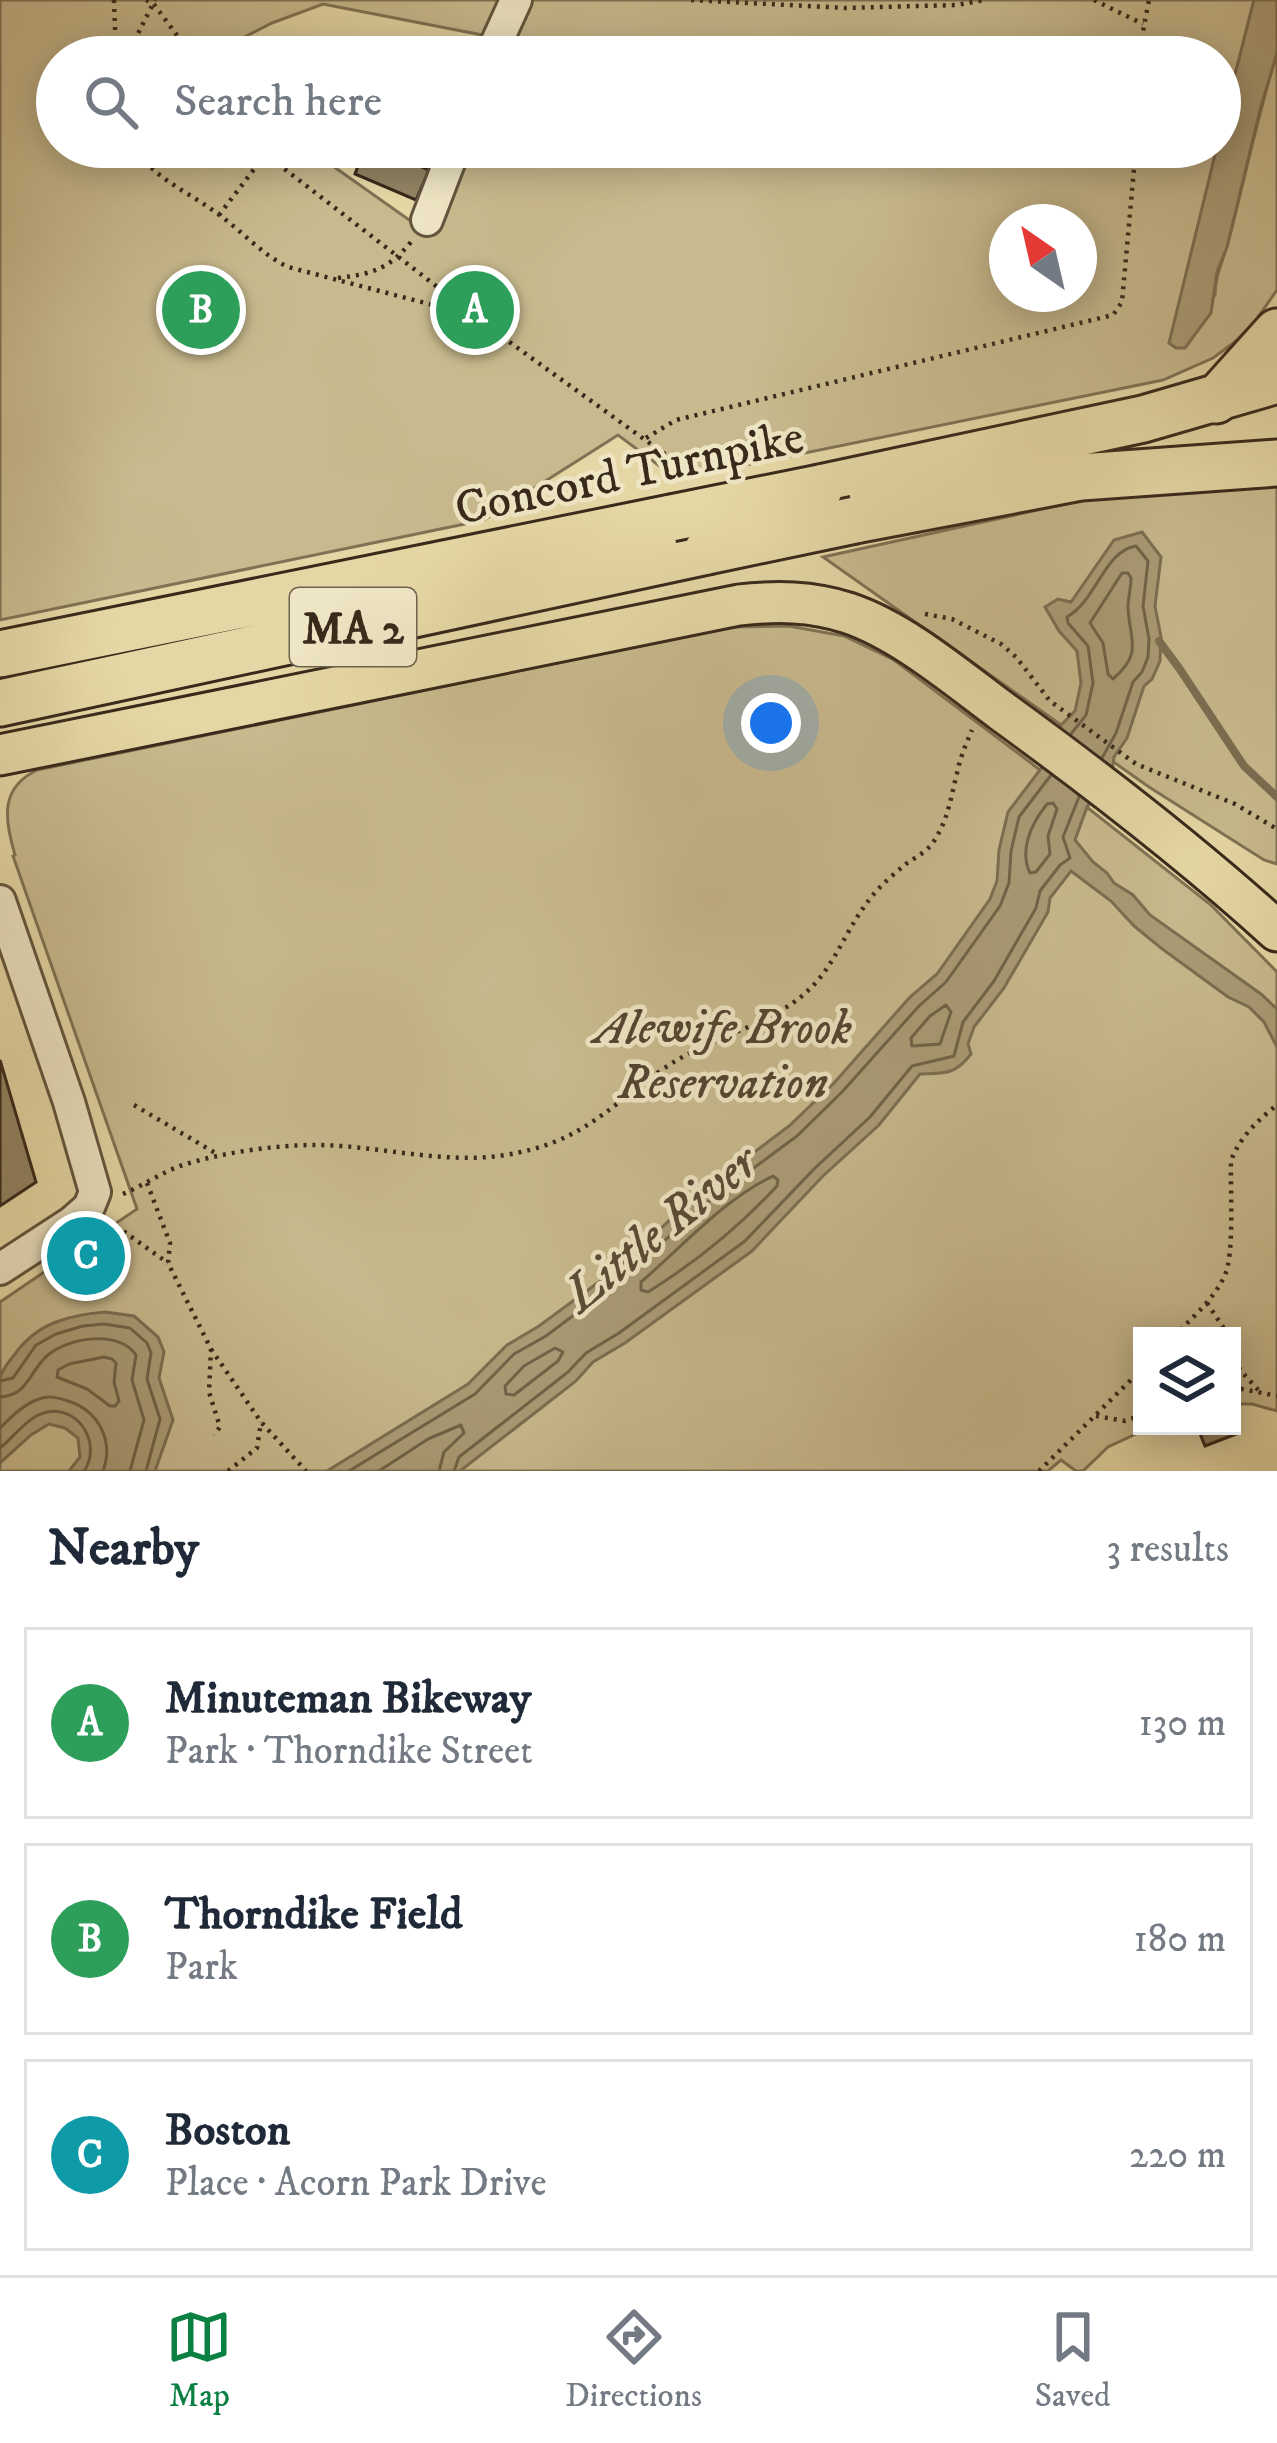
<!DOCTYPE html>
<meta charset="utf-8">
<style>
body{margin:0;font-family:"IM FELL DW Pica",serif;background:#f6f6f7;color:#1f2937}
.controls{position:absolute;right:36px;bottom:36px;display:grid;overflow:hidden;border-radius:0px;box-shadow:0 6px 30px #0003}
.controls button{width:108px;height:108px;display:grid;place-items:center;padding:0;border:0;border-bottom:3px solid #e0e1e3;background:#fff;color:#1f2937;font:60px sans-serif}
.compass{position:absolute;left:989px;top:204px;width:108px;height:108px;border-radius:50%;background:#fff;box-shadow:0 6px 30px #0003;rotate:326deg}
.you{position:absolute;left:771px;top:723px;width:42px;height:42px;margin:-30px;border:9px solid #fff;border-radius:50%;background:#1a73e8;box-shadow:0 0 0 18px #1a73e833}
.badge{display:grid;place-items:center;width:78px;height:78px;border-radius:50%;background:#0b8043;color:#fff;font-size:39px;font-weight:700}
.pin{position:absolute;translate:-50% -50%;border:6px solid #fff;box-shadow:0 3px 12px #0006}
.list{margin:0;padding:0;list-style:none}
h2{display:flex;justify-content:space-between;align-items:center;height:156px;margin:0;padding:0 48px;font-size:51px}
h2 small{font-size:39px;font-weight:400;color:#747a83}
.list li{display:grid;grid-template-columns:78px 1fr auto;gap:36px;align-items:center;box-sizing:border-box;height:192px;margin:0 24px 24px;padding:0 24px;border:3px solid #e0e1e3;border-radius:0px}
.list b{display:block;font-size:45px;white-space:nowrap}
.list p{margin:0;font-size:39px;white-space:nowrap;color:#747a83}
.list em{font-size:39px;font-style:normal;color:#747a83}
.icon{flex:none;width:66px;height:66px;fill:none;stroke:currentColor;stroke-width:2;stroke-linecap:round;stroke-linejoin:round}
.map{position:relative;flex:none;width:1277px;height:1471px;overflow:hidden}
.search{position:absolute;background:#fff;box-shadow:0 6px 30px #0003;left:36px;right:36px;top:36px;height:132px;display:flex;align-items:center;gap:30px;box-sizing:border-box;padding:0 42px;border-radius:66px;color:#747a83;font-size:45px}
.sheet{height:804px;background:#fff}
nav{display:flex;justify-content:space-around;align-items:center;box-sizing:border-box;height:168px;border-top:3px solid #e0e1e3;background:#fff;font-size:33px;color:#747a83}
nav a{display:grid;justify-items:center;gap:6px}
nav .on{color:#0b8043}
.map>svg:first-child{display:block}
</style>
<div class="map">
<svg width="1277" height="1471" viewBox="0 0 1277 1471">
<rect width="100%" height="100%" fill="#e5d7a5"/>
<filter id="stains"><feTurbulence type="fractalNoise" baseFrequency=".00167" numOctaves="4"/><feColorMatrix values="0 0 0 0 .2 0 0 0 0 .09 0 0 0 0 .02 0 0 0 .5 -.17"/></filter>
<radialGradient id="worn" r=".72"><stop offset=".6" stop-color="#630" stop-opacity="0"/><stop offset="1" stop-color="#630" stop-opacity=".3"/></radialGradient>
<path fill="#c8ba8e" stroke="#807254" stroke-width="3" fill-rule="evenodd" d="M0,0h1254l-34,134v-77h-745l7,-22 -159,-31 -51,19 -67,34h-148v90h249l106,75 29,-75h776l-33,137 31,11c0,-21 9,-36 14,-56 16,-62 29,-125 48,-186v237l-26,37 -19,17 -19,14 -50,22 -486,99 -59,-44 -134,85 -484,100zM1007,222h72v72h-72z
M1277,483v381l-13,-4 -115,-73 -326,-230 288,-63z
M789,626l55,10 50,24 137,103 180,142 66,67v439l-25,-7h-20v-68h-90v90h11l-45,21 -25,24h-7l-15,-11 -13,11h-1048v-169l137,-93 -124,-353 2,-1c-11,-37 -15,-67 22,-85l695,-143z"/>
<path fill="#aa9c76" stroke="#7c6e52" stroke-width="3" d="M1254,0h23v53l-17,57 -33,137 -10,25 -6,41 -26,35h-9l-7,-5 48,-196h3v-13z
M1142,532l19,25 -6,49 6,31 -1,24 -8,18 -8,7 -17,52 -13,19 -2,16 -25,34 -12,33 18,22 14,11 7,10 19,12 17,20 111,79 16,15v38l-13,-25 -15,-15 -21,-10 -67,-49 -27,-22 -23,-25 -40,-30 -21,27 -2,14 -44,76 -30,39 -6,17 3,10c-16,21 -26,19 -51,20l-41,51 -56,51 -71,75 -127,92 -32,19 -17,19 -116,90h-133l141,-87 39,-39 32,-19 72,-53 89,-80 89,-67 45,-43 76,-86 27,-23 53,-75 7,-18 2,-31 9,-38 44,-58 9,-29 14,-14 6,-28 -4,-32 -18,-20 -14,-24 13,-8 13,3 43,-62z
M105,1312l29,4 24,21 6,15 -5,26 14,42 -18,51h-86l11,-14 -2,-19 -13,-10 -16,-4 -18,11 -31,28c0,-19 0,-69 0,-85 2,-8 10,-18 15,-24 22,-31 54,-39 90,-42z"/>
<g fill="none" stroke-linecap="round" stroke-linejoin="round">
<path stroke="#716348" stroke-width="3" d="M1122,573h6l3,5c0,10 -3,20 -3,30 2,34 15,45 -15,71l-5,-5 -5,-31 -13,-20z
M1071,734l15,-19 7,-32 -5,-37 -20,-23 -1,-6c30,-17 37,-66 69,-71l12,15 -5,45 6,33 -1,18 -6,15 -9,10 -17,51 -14,25
M1053,803l4,6 -9,27 2,18 -14,18 -6,1c-11,-23 1,-49 17,-69z
M946,1005l5,7 -11,32 -28,2 -1,-8 19,-22z
M773,1176l5,4 -1,6c-38,41 -81,76 -129,106l-7,-2v-8c42,-36 82,-82 132,-106z
M555,1348l8,4 -5,9 -44,34 -8,-1 -1,-8 19,-20z
M104,1357l8,2 4,4 -2,19 5,19 -4,5h-5l-23,-17 -30,-12 1,-7 11,-6z
M0,1381l13,-3 23,-33 20,-11 27,-8 21,-2 26,4 17,15 4,10 -4,26 13,40 -14,52
M0,1397c29,-2 29,-26 48,-42 22,-18 71,-25 88,0l-4,25 12,40 -14,51
M0,1428c11,-11 24,-24 39,-29 10,-4 20,-1 29,2 31,10 46,40 35,70
M0,1448c14,-11 28,-32 47,-36 33,-6 55,33 37,59
M349,1471l126,-77 39,-40 32,-18 72,-54 90,-80 89,-66 45,-44 77,-86 27,-24 54,-76 9,-23 2,-32 8,-34 32,-42
M379,1471l49,-32 33,-14 3,8 -20,19 -5,19
M454,1471l5,-14 109,-85 18,-19 33,-20 126,-92 70,-73 55,-51 42,-51 42,-10 9,-34 31,-41 42,-73 4,-17 20,-26 10,-7 -7,-21 16,-40"/>
<path stroke="#7c6e52" stroke-width="8" d="M1159,641l20,27 65,98 33,31"/>
</g>
<path fill="#928463" stroke="#382a1b" stroke-width="3" d="M403,39l51,18h-58z
M335,40l33,12 -2,5h-37z
M352,147h65l-7,15 19,8 -13,30 -61,-26 3,-8 -12,-6z
M0,1060l36,122 -36,24z
M1232,1422l4,12 -31,12 -8,-20h35z"/>
<g fill="none" stroke-linecap="round" stroke-linejoin="round">
<g stroke="#63553e" stroke-width="36">
<path id="minor" d="M490,57l26,-57
M427,220l28,-73
M0,901l69,201 26,90 -6,15 -17,15 -72,47"/>
</g>
<g stroke="#382a1b" stroke-width="45">
<path id="major" d="M0,755l739,-150c37,-4 72,-4 109,8 54,18 109,65 155,99 95,69 187,140 274,219"/>
</g>
<g stroke="#382a1b" stroke-width="51">
<path id="highway" d="M1216,400l61,-68
M820,488l323,-69 134,-39
M855,520l226,-43 196,-14
M0,654l671,-136
M0,703l707,-152"/>
</g>
<path stroke="#382a1b" stroke-width="4.5" stroke-dasharray="3 6" stroke-linecap="butt" d="M114,0l2,57
M146,0l7,3 40,54
M691,0l155,8 111,-3 27,-5
M1094,0l49,24
M126,57l29,-57
M1138,57l11,-57
M134,147c20,32 55,45 84,67 24,17 43,40 70,53l164,43 31,13 215,155
M256,147l219,169
M219,215l52,-68
M338,278c34,-4 51,-9 73,-36
M646,438l30,-18 437,-105 9,-13 14,-155
M925,614l27,5 49,25 15,13 34,44 86,63 99,40 42,25
M134,1105l83,49
M147,1183l23,60 -2,20 43,86 -2,43 11,35 -6,8
M123,1194c19,-8 38,-21 57,-28 39,-13 94,-21 135,-21 62,0 128,20 190,10 76,-12 100,-45 158,-86 39,-27 83,-37 122,-61 50,-30 54,-72 88,-113 9,-11 22,-22 33,-31 10,-7 22,-13 28,-23 14,-21 17,-44 23,-68 3,-15 9,-29 15,-43
M109,1221l59,42
M1207,1303l22,33
M1174,1336c18,-18 39,-36 50,-59 11,-21 6,-88 7,-116 8,-23 27,-41 46,-56
M1232,1341l8,29 21,23
M211,1349l50,73 45,49
M1232,1387l45,9
M1096,1416l29,5 17,-6
M228,1471l29,-23 4,-26
M1039,1471l103,-102"/>
<use href="#minor" stroke="#eee5c4" stroke-width="30"/>
<use href="#major" stroke="#e5d7a5" stroke-width="39"/>
<use href="#highway" stroke="#e5d7a5" stroke-width="45"/>
<g stroke="#382a1b" stroke-width="51" stroke-linecap="butt">
<path id="highway-bridge" d="M671,518l149,-30
M707,551l148,-31"/>
</g>
<use href="#highway-bridge" stroke="#e5d7a5" stroke-width="45"/>
</g>
<g text-anchor="middle" stroke-width="9" stroke-linejoin="round" paint-order="stroke">
<rect fill="#eee5c4" stroke="#6f624e" stroke-width="3" x="290" y="588" width="126" height="78" rx="9"/>
<g font-size="45" font-weight="bold" fill="#382a1b">
<text x="353" y="643">MA 2</text>
</g>
<g font-size="48" fill="#382a1b" stroke="#eee5c4">
<text transform="translate(629 471) rotate(-12)" y="17">Concord Turnpike</text>
</g>
<g font-size="48" font-style="italic" fill="#554732" stroke="#eee5c4">
<text x="723" y="1043">Alewife Brook<tspan x="723" dy="55">Reservation</tspan></text>
</g>
<g font-size="51" font-style="italic" fill="#5a4c36" stroke="#eee5c4">
<text transform="translate(659 1227) rotate(-39)" y="18">Little River</text>
</g>
</g>
<rect width="100%" height="100%" filter="url(#stains)"/>
<rect width="100%" height="100%" fill="url(#worn)"/>
</svg>
<div class="controls">
<button><svg class="icon" aria-label="layers" viewBox="0 0 24 24"><path d="M12 4l9 5-9 5-9-5zM3 14l9 5 9-5"/></svg></button>
</div>
<svg class="compass" viewBox="-18 -18 36 36"><path d="M0-13l5 13h-10z" fill="#e53935"/><path d="M0 13l5-13h-10z" fill="#747a83"/></svg>
<div class="you"></div>
<div class="pin badge" style="left:475px;top:310px;background:#2e9e5b">A</div>
<div class="pin badge" style="left:201px;top:310px;background:#2e9e5b">B</div>
<div class="pin badge" style="left:86px;top:1256px;background:#0f9aa8">C</div>
<div class="search"><svg class="icon" aria-label="search" viewBox="0 0 24 24"><circle cx="10" cy="10" r="6"/><path d="M15 15l6 6"/></svg>Search here</div>
</div>
<section class="sheet">
<h2>Nearby<small>3 results</small></h2>
<ul class="list">
<li><span class="badge" style="background:#2e9e5b">A</span><div><b>Minuteman Bikeway</b><p>Park · Thorndike Street</p></div><em>130 m</em></li>
<li><span class="badge" style="background:#2e9e5b">B</span><div><b>Thorndike Field</b><p>Park</p></div><em>180 m</em></li>
<li><span class="badge" style="background:#0f9aa8">C</span><div><b>Boston</b><p>Place · Acorn Park Drive</p></div><em>220 m</em></li>
</ul>
</section>
<nav>
<a class="on"><svg class="icon" aria-label="map" viewBox="0 0 24 24"><path d="M3 6l6-2 6 2 6-2v14l-6 2-6-2-6 2zM9 4v14M15 6v14"/></svg>Map</a>
<a><svg class="icon" aria-label="directions" viewBox="0 0 24 24"><path d="M12 3l9 9-9 9-9-9zM9 14v-3h6M13 9l2 2-2 2"/></svg>Directions</a>
<a><svg class="icon" aria-label="saved" viewBox="0 0 24 24"><path d="M7 4h10v16l-5-4-5 4z"/></svg>Saved</a>
</nav>
